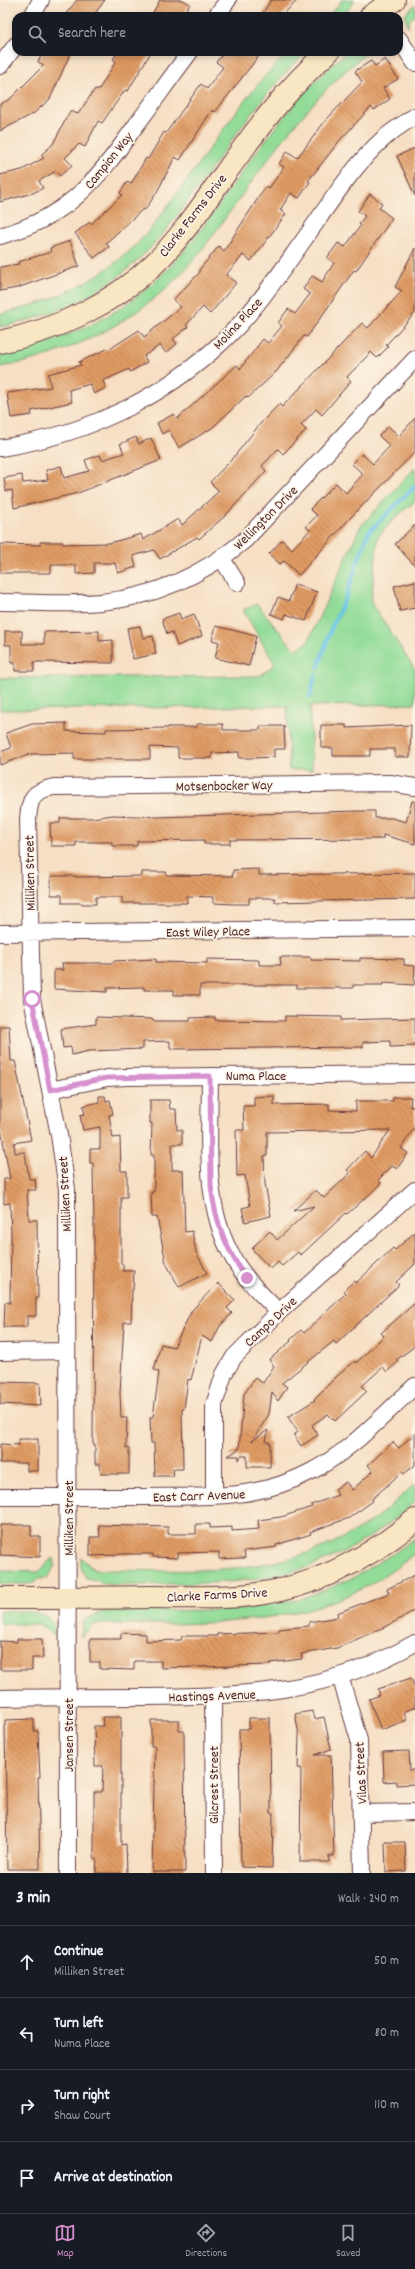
<!DOCTYPE html>
<meta charset="utf-8">
<style>
body{margin:0;font-family:Dekko,sans-serif;background:#20242c;color:#f1f3f6}
.stop{position:absolute;width:12px;height:12px;margin:-9px;border:3px solid #d690ce;border-radius:50%;background:#fff}
.stop.end{background:#d690ce;border-color:#fff;box-shadow:0 1px 4px #0008}
.list{margin:0;padding:0;list-style:none}
h2{display:flex;justify-content:space-between;align-items:center;height:52px;margin:0;padding:0 16px;font-size:17px}
h2 small{font-size:13px;font-weight:400;color:#9ea1a6}
.list li{display:grid;grid-template-columns:26px 1fr auto;gap:12px;align-items:center;box-sizing:border-box;height:72px;padding:0 16px;border-top:1px solid #363941}
.list b{display:block;font-size:15px;white-space:nowrap}
.list p{margin:0;font-size:13px;white-space:nowrap;color:#9ea1a6}
.list em{font-size:13px;font-style:normal;color:#9ea1a6}
.icon{flex:none;width:22px;height:22px;fill:none;stroke:currentColor;stroke-width:2;stroke-linecap:round;stroke-linejoin:round}
.map{position:relative;flex:none;width:415px;height:1873px;overflow:hidden}
.search{position:absolute;background:#171b24;box-shadow:0 2px 6px #0003;left:12px;right:12px;top:12px;height:44px;display:flex;align-items:center;gap:10px;box-sizing:border-box;padding:0 14px;border-radius:12px;color:#9ea1a6;font-size:15px}
.sheet{height:340px;background:#171b24}
nav{display:flex;justify-content:space-around;align-items:center;box-sizing:border-box;height:56px;border-top:1px solid #363941;background:#171b24;font-size:11px;color:#9ea1a6}
nav a{display:grid;justify-items:center;gap:2px}
nav .on{color:#d690ce}
.map>svg:first-child{display:block}
</style>
<div class="map">
<svg width="415" height="1873" viewBox="0 0 415 1873">
<defs>
<pattern id="building-back-hatch" width="6" height="6" patternUnits="userSpaceOnUse"><rect width="6" height="6" fill="#e09b64"/><path d="M-1 5l2 2M0 0l6 6M5-1l2 2" fill="none" stroke="#b87e53"/></pattern>
</defs>
<rect width="100%" height="100%" fill="#fcf5e5"/>
<filter id="ink" filterUnits="userSpaceOnUse"><feTurbulence type="fractalNoise" baseFrequency=".025" numOctaves="2"/><feDisplacementMap in="SourceGraphic" scale="8" xChannelSelector="R" yChannelSelector="G"/><feConvolveMatrix kernelMatrix="1 2 1 2 8 2 1 2 1" color-interpolation-filters="sRGB"/></filter>
<filter id="wash" filterUnits="userSpaceOnUse"><feTurbulence type="fractalNoise" baseFrequency=".012" numOctaves="4" result="noise"/><feDisplacementMap in="SourceGraphic" scale="16" xChannelSelector="R" yChannelSelector="G"/><feGaussianBlur stdDeviation="0.9" result="paint"/><feColorMatrix in="noise" values="0 0 0 0 0 0 0 0 0 0 0 0 0 0 0 0 0 1.4 0 .05"/><feComposite in="paint" operator="in"/></filter>
<g filter="url(#wash)">
<rect width="100%" height="100%" fill="#f6dfc4"/>
<path fill="#92dc98" stroke="#6e7e62" d="M341,0h13v2l-11,14h-16l12,-11z
M415,5v11l-5,3 -2,9 -3,-14z
M288,52h18c-39,37 -71,83 -102,127 -23,31 -44,63 -74,88 -36,31 -83,51 -130,60v-13c50,-11 96,-32 134,-67 18,-18 32,-39 47,-59 34,-46 66,-96 107,-136z
M347,52h21c-55,43 -95,100 -136,157 -14,18 -26,38 -42,55 -48,55 -118,91 -190,103v-13c64,-12 125,-39 170,-87 29,-31 52,-67 77,-102 30,-41 61,-80 100,-113z
M415,468v33l-21,18 -16,18 -7,65 44,68v34l-105,2 2,64h-23l-2,-64 -287,4v-32l260,-2 15,-12 -32,-54 14,-6 38,46 13,-8 52,-115z
M415,1484v18c-78,69 -140,81 -242,82 -19,0 -49,3 -67,0 -6,-2 -13,-5 -20,-6l-5,-10v-11l13,13c93,0 184,9 267,-42 20,-12 37,-29 54,-44z
M415,1538v15c-92,80 -208,70 -321,71l-13,13 2,-16 21,-10 128,-1 65,-10 35,-13 22,-10 42,-25z
M53,1557l2,8 -7,13 -9,1 -9,5h-30v-13l39,1z
M0,1611c14,0 42,-2 52,10 3,4 2,11 2,15l-15,-12h-39z"/>
<g fill="none" stroke-linecap="round" stroke-linejoin="round">
<path stroke="#6cc4e9" stroke-width="4" d="M318,668l13,-39 14,-30 23,-66 47,-47
M310,697l5,-22"/>
</g>
<g id="blocks">
<path fill="url(#building-back-hatch)" d="M77,0h28l-12,16h-29z
M160,0h23l7,4 -8,12h-31z
M271,0h27l-17,16h-20z
M43,52h28l-21,47 -17,15 -33,17v-27l10,-5 34,-34 -6,-3z
M118,52h33l-23,39 -3,-1 -23,33 -4,-2 -13,26 -6,-3 -14,14 7,7 -12,11 -4,-5 -17,10 4,7 -10,5 -33,9v-27l22,-5 22,-12 -3,-3 12,-11 17,-33 8,3 17,-25 3,2 18,-30 -3,-2z
M225,52h37l-47,60 -3,-2 -32,50 -5,-3 -18,35 -12,18 -2,-1 -37,34 3,4 -15,11 -19,-25 15,-11 1,2 31,-29 -2,-2 7,-11 4,2 15,-26 2,1 16,-27 2,1 35,-49 6,5 16,-22 -7,-5z
M385,59l13,20 -15,9 7,11 -16,11 -3,-3 -31,33 -32,41 2,1 -11,16 -8,-5 -11,17 6,4 -35,47 -8,-6 -17,20 10,8 -26,31 -7,-7 -17,18 2,2 -15,12 4,5 -11,9 -6,-8 -16,11 3,6 -17,10 -1,-3 -26,12 3,7 -12,6 -4,-10 -21,6 3,12 -41,9 1,4 -21,3 -4,-25 44,-6 -3,-13 33,-9 -2,-3 28,-13 1,1 31,-20 5,7 37,-30 -8,-7 27,-28 -1,-2 20,-24 5,5 42,-65 3,2 15,-21 -5,-3 8,-13 10,7 29,-38 36,-38 -7,-11 16,-10 4,5z
M415,148v48l-18,-40z
M370,194l12,9 -3,5 13,10 -36,53 -2,-1 -47,67 -3,-1 -28,36 -28,26 -2,-2 -34,32 -33,20 -10,-18 -7,4 -5,-11 17,-9 3,5 60,-54 3,4 23,-30 5,4 14,-17 -4,-3 10,-14 7,5 15,-20 -7,-5 9,-13 10,6 12,-19 -7,-5 11,-15 7,4 16,-22 -2,-1 6,-8 -7,-5z
M70,241l9,25 -62,22 -17,3v-24l19,-3 -1,-2 33,-10 -1,-4z
M415,248v65l-29,32 2,2 -11,11 -6,-6 -24,25 4,4 -29,34 -6,-6 -15,16 5,5 -23,24 -5,-5 -16,17 4,5 -40,44 -27,24 -2,-2 -37,22 -6,-9 -21,6 3,11 -18,6 -3,-10h-21v10l-18,1v-9h-25v8h-51v-29l40,1v-3h23v2l47,-1 31,-9 2,6 35,-21 4,6 37,-34 -9,-9 23,-24 27,-34 19,-20 3,3 80,-84 6,5 34,-37 -7,-4z
M415,418v34l-64,65 -52,58 -15,-14 -4,3 -11,-10 13,-14 10,9 18,-19 -4,-3 11,-12 -7,-6 26,-26 10,10 17,-19 -11,-10 10,-10 11,10 17,-18 -11,-10 9,-10 11,10z
M136,437l3,7 12,-6 10,22 -83,33 -64,15 -2,-18 -6,1 -2,-13 18,-3 1,8 25,-3 -2,-10 15,-4 3,12 25,-7 -4,-11 15,-5 2,5 22,-7 -4,-9z
M415,525v41l-20,-22z
M415,581v27l-15,3 -6,-25z
M295,584l22,8 -11,29 -20,-7 -2,5 -13,-5 7,-17 11,4z
M179,613l2,6 13,-5 8,22 -25,10 -5,-14 -5,2 -5,-15z
M140,626l3,12 10,-2 3,18 -23,5 -6,-31z
M216,626l40,10 -7,30 -34,-8 4,-16 -7,-2z
M5,631h17v13h22v-12l55,-1v10l14,-1v23l-79,-1v9h-19v-8h-4v-18h-6z
M66,723v8l40,1v-3l62,-1v-1h29v-3h26v6h37v-4h24l1,23h-11v8l-20,1h-15v-6l-27,1v5h-34v-10l-28,-1v12h-76v-6l-43,1 -31,11v-13l11,-4 -5,-15 26,-9z
M321,725h25v3l65,-3 -1,32h-15v-8h-25v7h-37v-8h-12z
M412,801h3v43l-32,-9v4l-153,1v4h-26v-4l-67,1v5h-25v-4h-36v4h-25l-1,-23h10v-5h32l21,-3 45,2 200,-6h17v7h17l14,4z
M259,869v6l156,-2v26l-140,3v-4h-26v6h-15l-21,-1v-6l-26,-1v7h-65v-6h-26v7h-14v-1h-20v-8h-11v-19h25v1l66,-1v-4h24l1,3 66,1v-6z
M280,957h31v3l49,1v-3l44,1v6l11,1 -1,19 -31,-2v2h-30v3h-56v-3h-97v10h-26v-5h-30v-3l-37,1v4l-53,-3v-19h9l-1,-7h51v-2l43,-2v3l51,1v-4l52,1v5h22z
M285,1016l56,1v3l74,-2v28l-25,1v-6l-27,1v5l-193,2v-8l-27,1v7l-54,2 -17,4 -1,-8 -8,1 -2,-19 35,-5v-7l56,2 1,2h37v-3l25,-1v3l70,1z
M0,1026h9l2,35h4l16,79 -17,3 1,10 10,-1 4,27h6l1,11h-9l2,30h8l1,78h-2v18h-9v11h-23l1,-25 5,1 1,-68 -1,-32 -6,1v-25h6l-10,-55z
M99,1096h6l1,5 4,-1 3,14 -4,1 4,23 7,-1 1,34h6v26h-6v67h2v7h11l-1,19h-1l-1,32h-7l-4,71 1,25h6l-1,30h3v26h-28l-1,-10h-5v-20h-2l1,-217 -1,-64h-3v-14h10v-22l-17,3 -3,-15 5,-1 -2,-8 16,-4z
M274,1096v9l55,-1v6l27,1v-10h37v-4h18l-1,10h5v20l-14,21 7,5 -11,16 -5,-3 -14,14 3,3 -10,10 -24,21 -1,-1 -45,42 -3,-3 -16,14 -4,-4 -7,7 -19,-20 3,-4 15,-14 7,9 37,-34 -21,5 23,-21 8,8 26,-25 -3,-3 18,-19 6,7 19,-28 -123,2v24h-3l1,28 6,32 -26,6 -3,-14 8,-2 -5,-31 -8,1 -1,-46h8l-1,-24h11v-9z
M150,1100h19l1,9h6l1,21h5v14h-10v26h11l2,62 7,-1 4,21 11,21 -28,14 -13,-24 -9,-46h-5l-1,-25h3v-37h-3l1,-32h-2z
M415,1232v32l-19,18 3,3 -63,59 -2,-3 -52,42 5,4 -9,14 -6,-9 -3,22 -17,27 16,-11 -2,12h4v25h-23v-11h-6l-2,4v-4h-11l11,-7 5,-55 11,-16 8,5 11,-17 -5,-6 22,-19 -1,-1 11,-10 3,3 42,-40 -2,-3 10,-9 2,2 37,-35 2,2z
M218,1283l17,17 -8,8 5,5 -12,13 -8,16 -10,-6 -11,44 -3,-1 -4,30h-2l1,60h-10l1,7h-19l-1,-33h-3l-1,-26h3l6,-45 -5,-2 7,-26 13,3 18,-37z
M415,1303v43l-19,14 2,2 -11,10 -4,-5 -21,19 5,5 -32,30 -7,-7 -16,11 6,10 -17,11 -7,-11 4,-3 -10,-15 27,-17 -1,-1 22,-22 19,-16 1,2 28,-27 -3,-3z
M0,1382l40,1 1,23 -41,-2z
M415,1433v32l-11,9 -2,-2 -30,27 1,2 -24,17 -39,14 1,2 -35,11 1,2 -33,4 1,7 -26,1v-7l-41,1v5l-25,-1v-3h-38v1l-25,1v-19h10l-1,-12 69,2v7h28v-10h14v4l22,-1v4l27,-2 -1,-9 23,-3 31,-10 -1,-2 27,-10 -3,-6 11,-7 6,8 21,-19 -5,-6 25,-23 6,6z
M18,1439h20v32h-11v-8h-27v-19l19,1z
M0,1525h31v11h9v21l-40,-2z
M415,1575v35l-26,15 -52,23 -36,6 1,5 -32,4v2l-109,3v-7h-27v9l-34,-1v-7h-10v-23h31v-6l25,1v7l35,-1 1,-4h35v-2l62,-2v-3l30,-3v-4l29,-5 -1,-4 52,-20 -2,-4z
M17,1639h25l1,19h-11v12h-32v-29l17,1z
M411,1678l4,10v19l-11,5 3,8 -26,10 -12,-31 11,-4 -2,-6z
M312,1711l2,8 10,-2 7,32 -16,6h16l3,101h-5v6h-29l1,-94h-3l1,-33 -4,-21z
M102,1717h19v128l5,-1 1,29h-31l1,-14h-3v-67h8l1,-26h-8l-1,-40h9z
M249,1718h21l1,95h2l-1,55 -31,-1 -2,-138h10z
M34,1719v12h4l1,26 1,20h-2l2,92h-33l-2,-149z
M151,1720h28v11h5l1,141h-33l3,-126h-4z
M409,1751l1,19h5v14l-19,1v-4l-12,1 -1,-30z
M385,1842h20l1,29 -20,1z"/>
</g>
</g>
<g filter="url(#ink)">
<use href="#blocks" fill-opacity="0" stroke="#643c42" stroke-width="1"/>
<g fill="none" stroke-linecap="round" stroke-linejoin="round">
<g stroke="#643c42" stroke-width="18">
<path id="street" d="M32,16l9,-16
M216,16l12,-16
M399,39l16,24
M0,66l16,-21
M0,236c66,-18 96,-54 134,-108 19,-25 37,-51 56,-76
M0,448c92,-14 175,-55 239,-123 24,-26 44,-56 64,-84 25,-35 49,-74 80,-102 10,-9 21,-16 32,-23
M222,559l15,24
M0,602c33,0 68,3 101,0 54,-5 103,-28 144,-62l170,-181
M0,933l415,-5
M210,1076c0,59 -8,126 22,180 11,21 30,39 47,56
M50,1090l57,-12 20,-1 288,-3
M0,1352l67,-1
M214,1496v-91l10,-31 10,-17 45,-45 136,-122
M0,1497c47,0 95,0 142,0 60,-1 113,4 168,-25 40,-20 72,-56 105,-86
M340,1676l19,64 3,133
M213,1696l1,177
M0,1698c48,-1 97,-1 145,-1 99,-1 182,-3 270,-54
M362,1813l53,-1
M68,1873l-1,-684 -8,-54 -27,-136 -4,-180c2,-21 4,-28 26,-32l336,-4 25,4"/>
</g>
<g stroke="#643c42" stroke-width="24">
<path id="secondary" d="M371,16l23,-16
M0,342c56,-12 111,-37 153,-77 28,-27 49,-59 71,-90 32,-45 63,-87 104,-123
M0,1598c50,0 99,0 149,-1 36,0 73,2 109,-3 59,-8 111,-36 157,-74"/>
</g>
<use href="#street" stroke="#fff" stroke-width="16"/>
<use href="#secondary" stroke="#f9e7c3" stroke-width="22"/>
</g>
</g>
<g fill="none" stroke-linecap="round" stroke-linejoin="round" filter="url(#ink)">
<path stroke="#d690ce" stroke-width="5" d="M32,999l18,91 57,-12 103,-2 1,110c4,34 14,64 36,92"/>
</g>
<g text-anchor="middle" stroke-width="3.5" stroke-linejoin="round" paint-order="stroke">
<g font-size="14" fill="#4a1f2b" stroke="#fcf5e5">
<text transform="translate(108 160) rotate(-51)" y="5">Campion Way</text>
<text transform="translate(192 215) rotate(-52)" y="5">Clarke Farms Drive</text>
<text transform="translate(237 323) rotate(-47)" y="5">Molina Place</text>
<text transform="translate(265 517) rotate(-45)" y="5">Wellington Drive</text>
<text transform="translate(224 785) rotate(-1)" y="5">Motsenbocker Way</text>
<text transform="translate(29 873) rotate(-91)" y="5">Milliken Street</text>
<text transform="translate(208 931) rotate(-1)" y="5">East Wiley Place</text>
<text x="256" y="1080">Numa Place</text>
<text transform="translate(64 1194) rotate(-93)" y="5">Milliken Street</text>
<text transform="translate(270 1321) rotate(-43)" y="5">Campo Drive</text>
<text transform="translate(199 1495) rotate(-2)" y="5">East Carr Avenue</text>
<text transform="translate(68 1518) rotate(-90)" y="5">Milliken Street</text>
<text transform="translate(217 1594) rotate(-3)" y="5">Clarke Farms Drive</text>
<text transform="translate(212 1695) rotate(-2)" y="5">Hastings Avenue</text>
<text transform="translate(68 1735) rotate(-90)" y="5">Jansen Street</text>
<text transform="translate(360 1773) rotate(-93)" y="5">Vilas Street</text>
<text transform="translate(213 1785) rotate(-90)" y="5">Gilcrest Street</text>
</g>
</g>
</svg>
<div class="stop" style="left:32px;top:999px"></div>
<div class="stop end" style="left:247px;top:1278px"></div>
<div class="search"><svg class="icon" aria-label="search" viewBox="0 0 24 24"><circle cx="10" cy="10" r="6"/><path d="M15 15l6 6"/></svg>Search here</div>
</div>
<section class="sheet">
<h2>3 min<small>Walk · 240 m</small></h2>
<ul class="list">
<li><svg class="icon" aria-label="ahead" viewBox="0 0 24 24"><path d="M12 20V5M6 11l6-6 6 6"/></svg><div><b>Continue</b><p>Milliken Street</p></div><em>50 m</em></li>
<li><svg class="icon" aria-label="left" viewBox="0 0 24 24"><path d="M17 20v-9H6M10 6l-5 5 5 5"/></svg><div><b>Turn left</b><p>Numa Place</p></div><em>80 m</em></li>
<li><svg class="icon" aria-label="right" viewBox="0 0 24 24"><path d="M7 20v-9h11M14 6l5 5-5 5"/></svg><div><b>Turn right</b><p>Shaw Court</p></div><em>110 m</em></li>
<li><svg class="icon" aria-label="arrive" viewBox="0 0 24 24"><path d="M6 21V4h12l-3 4 3 4H6"/></svg><div><b>Arrive at destination</b></div></li>
</ul>
</section>
<nav>
<a class="on"><svg class="icon" aria-label="map" viewBox="0 0 24 24"><path d="M3 6l6-2 6 2 6-2v14l-6 2-6-2-6 2zM9 4v14M15 6v14"/></svg>Map</a>
<a><svg class="icon" aria-label="directions" viewBox="0 0 24 24"><path d="M12 3l9 9-9 9-9-9zM9 14v-3h6M13 9l2 2-2 2"/></svg>Directions</a>
<a><svg class="icon" aria-label="saved" viewBox="0 0 24 24"><path d="M7 4h10v16l-5-4-5 4z"/></svg>Saved</a>
</nav>
